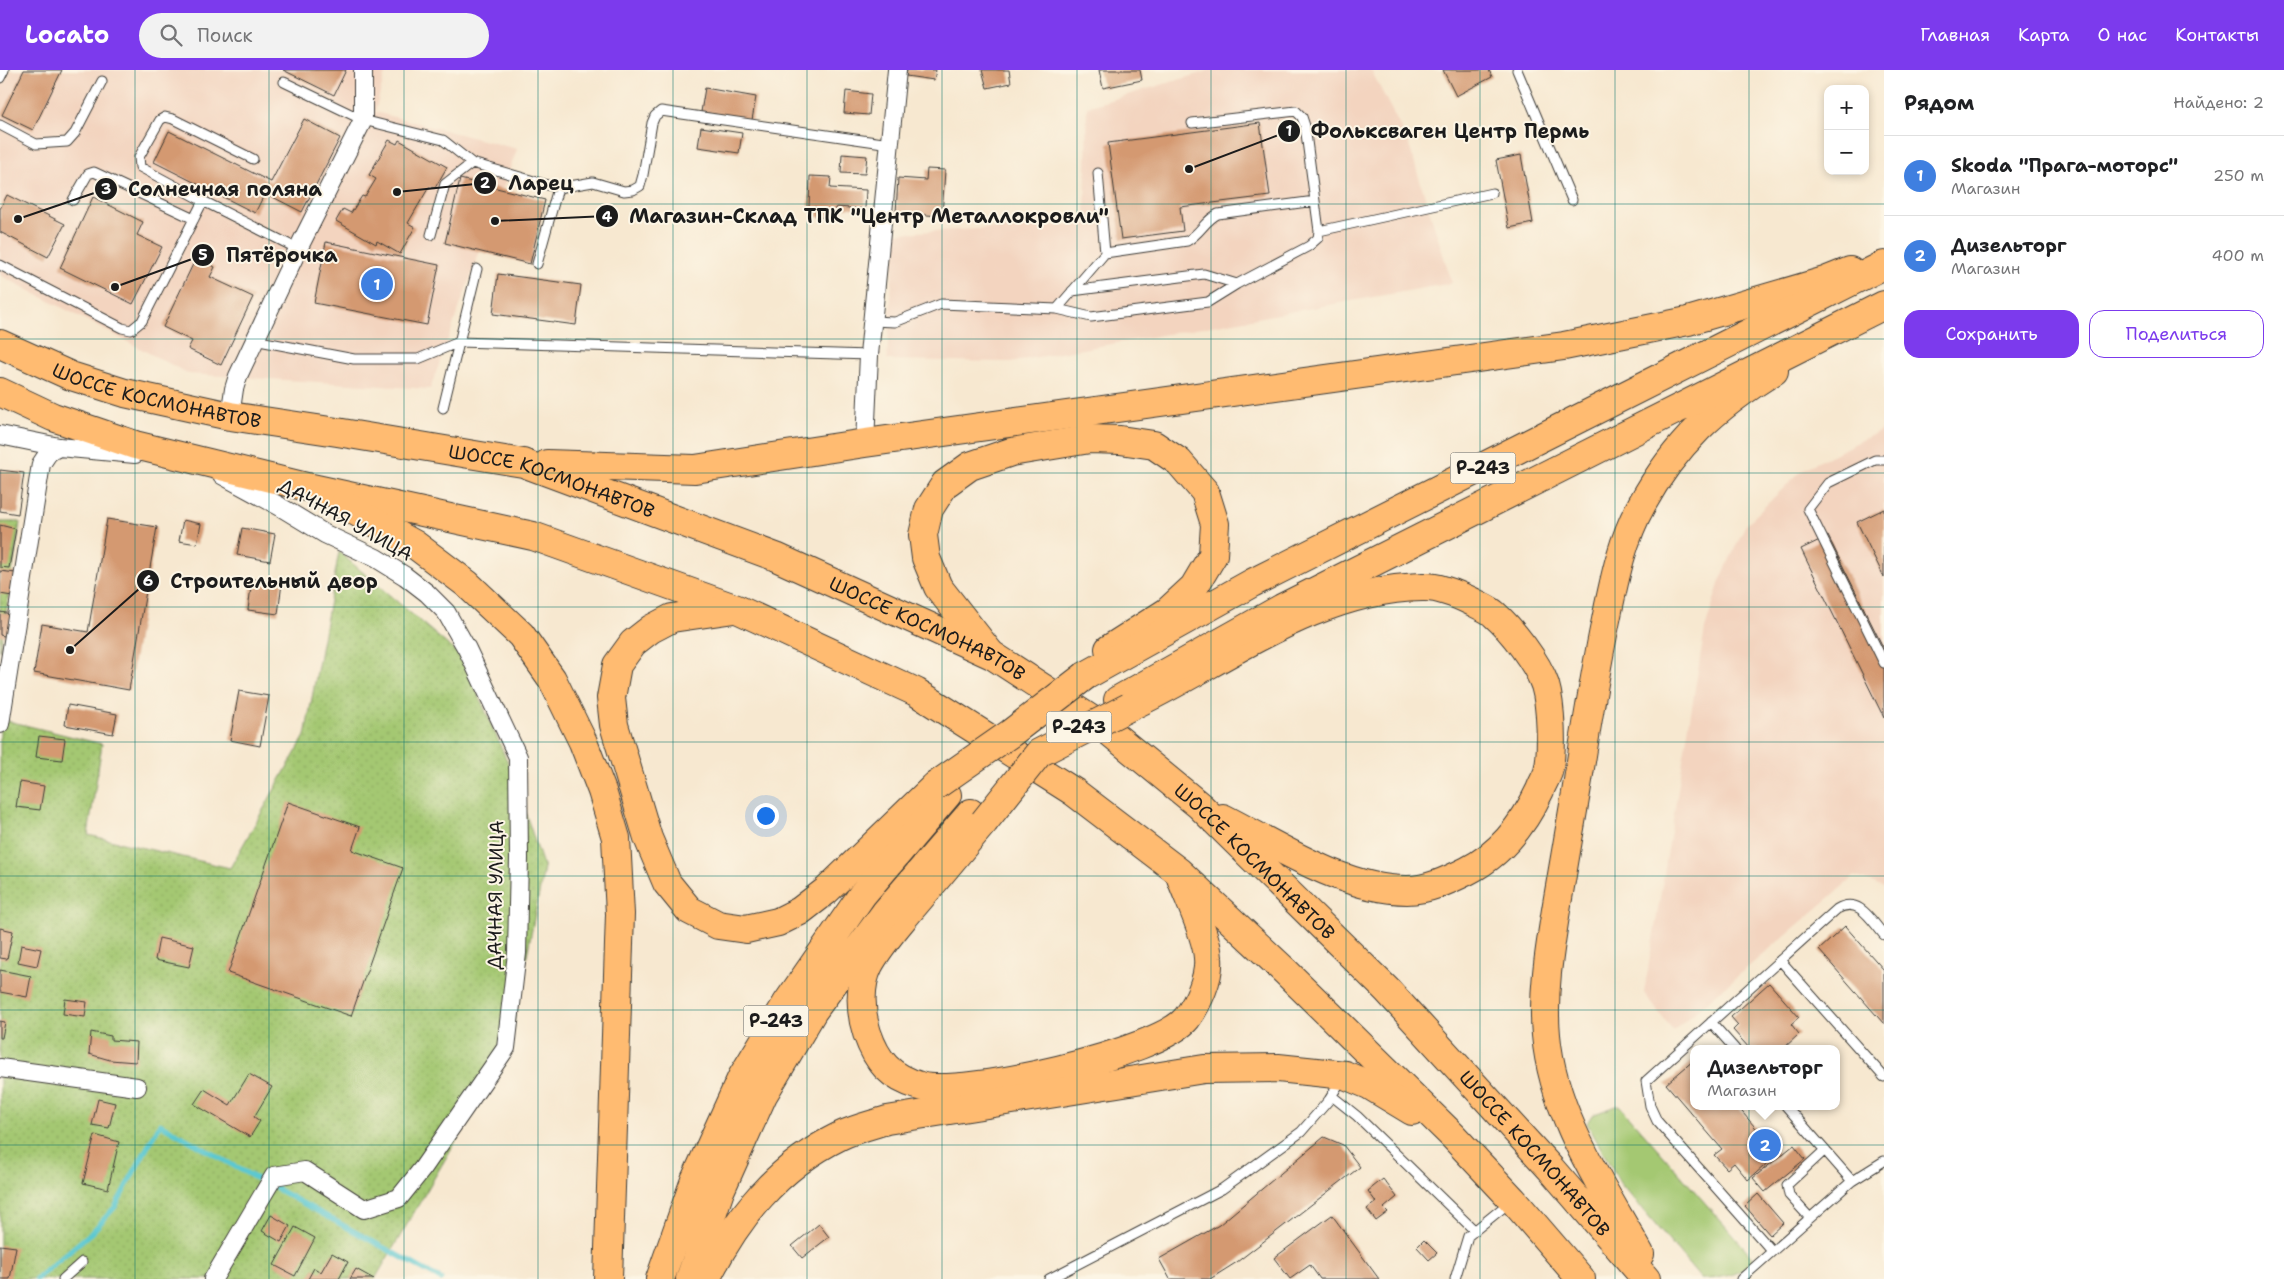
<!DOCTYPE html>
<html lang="ru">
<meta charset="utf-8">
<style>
body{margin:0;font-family:"Shantell Sans",sans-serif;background:#f2f2f2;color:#202124}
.controls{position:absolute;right:15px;top:15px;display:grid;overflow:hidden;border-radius:10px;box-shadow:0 2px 8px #0003}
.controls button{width:45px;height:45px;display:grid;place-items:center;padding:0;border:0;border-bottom:1px solid #e0e0e0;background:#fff;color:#202124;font:25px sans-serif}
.you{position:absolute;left:765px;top:745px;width:18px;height:18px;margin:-12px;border:4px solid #fff;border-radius:50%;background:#1a73e8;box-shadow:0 0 0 8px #1a73e833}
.badge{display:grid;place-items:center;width:32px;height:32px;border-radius:50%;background:#7c3aed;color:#fff;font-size:16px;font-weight:700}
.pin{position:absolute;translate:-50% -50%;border:2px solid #fff;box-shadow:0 1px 5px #0006}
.popup{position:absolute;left:1690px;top:975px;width:150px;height:65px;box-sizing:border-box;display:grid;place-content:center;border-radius:10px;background:#fff;filter:drop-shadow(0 1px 4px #0005);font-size:16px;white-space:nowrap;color:#757577}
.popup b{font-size:19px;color:#202124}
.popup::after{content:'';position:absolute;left:50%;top:100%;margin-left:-10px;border:10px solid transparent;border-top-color:#fff}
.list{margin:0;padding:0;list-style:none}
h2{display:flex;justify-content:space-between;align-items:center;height:65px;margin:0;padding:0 20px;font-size:21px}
h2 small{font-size:16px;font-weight:400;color:#757577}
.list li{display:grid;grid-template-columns:32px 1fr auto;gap:15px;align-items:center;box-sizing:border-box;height:80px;padding:0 20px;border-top:1px solid #e0e0e0}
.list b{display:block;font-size:19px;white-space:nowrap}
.list p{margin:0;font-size:16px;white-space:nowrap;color:#757577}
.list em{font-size:16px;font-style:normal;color:#757577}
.actions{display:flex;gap:10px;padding:15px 20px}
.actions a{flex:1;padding:11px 0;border:1px solid #7c3aed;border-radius:15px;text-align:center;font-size:18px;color:#7c3aed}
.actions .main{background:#7c3aed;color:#fff}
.icon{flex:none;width:28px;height:28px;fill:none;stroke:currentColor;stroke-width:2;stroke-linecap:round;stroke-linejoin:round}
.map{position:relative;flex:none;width:1884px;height:1209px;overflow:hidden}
header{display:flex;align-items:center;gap:30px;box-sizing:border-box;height:70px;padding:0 25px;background:#7c3aed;color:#fff}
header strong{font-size:24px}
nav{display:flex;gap:28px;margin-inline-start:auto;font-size:18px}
.search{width:350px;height:45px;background:#f2f2f2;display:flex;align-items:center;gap:12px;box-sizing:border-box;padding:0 18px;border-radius:28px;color:#757577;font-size:19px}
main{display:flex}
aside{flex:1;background:#fff}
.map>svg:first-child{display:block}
</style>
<header>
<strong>Locato</strong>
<div class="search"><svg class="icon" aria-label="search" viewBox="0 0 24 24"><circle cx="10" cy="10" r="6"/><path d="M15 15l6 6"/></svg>Поиск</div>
<nav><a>Главная</a><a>Карта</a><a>О нас</a><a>Контакты</a></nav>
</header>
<main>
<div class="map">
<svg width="1884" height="1209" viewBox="0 0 1884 1209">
<defs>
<pattern id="park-dots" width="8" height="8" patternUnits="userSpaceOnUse" patternTransform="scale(1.25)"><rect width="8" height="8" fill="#a4c872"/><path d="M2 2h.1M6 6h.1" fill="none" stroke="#8dab62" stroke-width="1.8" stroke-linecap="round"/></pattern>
</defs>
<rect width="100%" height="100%" fill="#fcf5e5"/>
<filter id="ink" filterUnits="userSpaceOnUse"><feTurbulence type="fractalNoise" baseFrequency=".02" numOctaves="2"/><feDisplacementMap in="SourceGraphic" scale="10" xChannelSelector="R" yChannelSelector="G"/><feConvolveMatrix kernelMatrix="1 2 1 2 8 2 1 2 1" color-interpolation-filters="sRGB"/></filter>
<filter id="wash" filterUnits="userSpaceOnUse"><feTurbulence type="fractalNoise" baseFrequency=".0096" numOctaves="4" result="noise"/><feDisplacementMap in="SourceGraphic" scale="20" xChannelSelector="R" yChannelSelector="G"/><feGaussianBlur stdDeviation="1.12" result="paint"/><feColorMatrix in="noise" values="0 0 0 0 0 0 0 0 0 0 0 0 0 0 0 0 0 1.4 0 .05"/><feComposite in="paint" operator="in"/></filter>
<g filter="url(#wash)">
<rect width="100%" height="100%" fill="#f7e8d0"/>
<path fill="#f3d4bf" d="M0,0h386l-11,42 142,37 -87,240 -241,-15 -189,-99z
M1211,0h160l37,72 44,141 -442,79 -123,-2 8,-127 190,-9 2,-117z
M1884,359v458l-29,-11 -182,155 -29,-38 61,-364 15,-48 25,-55 57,-56z"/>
<path fill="#a4c872" stroke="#607247" d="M1619,1035l137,156c-16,13 -34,18 -55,18l-81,-96 -33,-60 5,-8z"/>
<path fill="url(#park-dots)" stroke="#607247" d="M0,452h20l-20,129z
M339,482l123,105 49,113 33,98 -36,184 -133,227h-375v-560l102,25 -14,91 142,33 75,-132z"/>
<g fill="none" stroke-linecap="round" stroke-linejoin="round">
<path stroke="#5bc8d1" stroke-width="5" d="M275,1118l166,91
M36,1209l56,-47 23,-25 45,-83 97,55"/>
</g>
<g id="blocks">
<path fill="#d49971" d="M24,0h38l-29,60 -31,-15z
M283,0h63l-12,25z
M907,0h29l-2,10 -28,-4z
M982,0h27l2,13 -24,5z
M1099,0h41l2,10 -39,8z
M1443,0h46l3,7 -36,19z
M705,18l51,9 -4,23 -51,-8z
M846,21l25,3 -2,21 -25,-2z
M304,49l36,19 -38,74 -37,-19 -10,20 -101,-51 15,-31 102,51z
M1260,53l10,73 -90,11 3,24 -62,8 -13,-96z
M701,57l41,6 -3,20 -41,-6z
M389,70l8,4 2,-4 48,27 -12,21 -6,-1 -21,36 7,4 -15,27 -23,-13 -1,3 -40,-23 7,-12 8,4 11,-17 3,1 11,-18 -7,-4z
M842,84l25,2 -2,18 -24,-1z
M1521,85l12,68 -24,5 -13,-68z
M927,99l18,1 -3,46 -46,-3 2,-35 28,2z
M810,106l21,1 -1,11 36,2 -1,19 -29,-2v11l-20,-1v-10h-7z
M460,109l85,21 -15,64 -85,-21z
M7,125l58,29 -17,33 -48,-25v-23z
M93,127l50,25 -6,13 25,12 -29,57 -73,-36z
M326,172l113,23 -12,60 -113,-22z
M196,188l19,9 -5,10 43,20 -32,68 -33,-16 4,-8 -29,-14z
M498,204l83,11 -5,40 -83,-11z
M0,400l24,3 -6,41 -18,-3z
M1884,439v68l-27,-55z
M107,449l50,8 -28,163 -95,-17 8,-49 46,8z
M183,450l18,4 -4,20 -18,-3z
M0,455l16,4 -7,39 -9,-1z
M242,458l33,6 -5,27 -33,-6z
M1828,466l56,113v69l-83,-169z
M0,501l16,2 -4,23 -12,-2z
M252,509l30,4 -4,31 -30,-4z
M0,542l12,2 -4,23 -8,-2z
M239,621l30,5 -9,50 -30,-6z
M68,635l49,9 -4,20 -48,-9z
M39,666l26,3 -3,21 -26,-3z
M20,712l24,4 -4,24 -24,-3z
M288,732l72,25 -8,23 51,18 -52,148 -123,-43z
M1845,856l39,44v54l-65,-74z
M0,858l13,3 -6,28 -7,-1z
M159,868l35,8 -5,21 -34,-7z
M21,875l20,4 -4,17 -19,-4z
M0,900l31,6 -4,21 -27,-5z
M1769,913l30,34 -8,7 8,10 -16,15h-33l-17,-19 5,-5 -7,-8z
M65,929l22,3 -2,15 -22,-3z
M0,951l5,1 -3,16h-2z
M91,962l20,4v4l26,2 -1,20 -26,-2 -21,-6z
M1694,990v46h43l41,48 -30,26 -14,-17 -7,6 -13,-14 8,-6 -56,-65z
M249,1004l23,13 -18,30 6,4 -10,16 -56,-33 10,-15 26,16z
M98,1029l17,4 -6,25 -17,-3z
M95,1065l24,7 -11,47 -25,-6z
M1324,1067l19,8 17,22 -123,95 -27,17h-40l-11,-20 60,-34z
M1794,1075l11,14 -40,33 -12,-14z
M1383,1109l14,18 -13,11 4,4 -12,9 -9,-12 9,-7 -8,-11z
M1758,1124l25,29 -13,12 -25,-29z
M271,1145l19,11 -9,16 -19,-11z
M1332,1145l47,64h-59l-10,-14 -20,14 -16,-21z
M819,1154l10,13 -27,21 -10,-12z
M295,1157l20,11 -20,38 -21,-11z
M1424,1170l13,13 -8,7 -12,-13z
M0,1175l16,2 -6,32h-10z
M332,1183l16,9 -9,17h-31l6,-11 7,4z
M356,1199l18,10h-24z"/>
</g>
</g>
<g filter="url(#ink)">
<use href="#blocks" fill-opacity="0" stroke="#3d3b37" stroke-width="1"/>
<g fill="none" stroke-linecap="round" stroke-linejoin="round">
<g stroke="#3d3b37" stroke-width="11">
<path id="service" d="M1517,0l55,130
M0,8l4,-8
M284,12l79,38 80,20 29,23 86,25 35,-6 31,9 9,-1 7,-4 3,-11 9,-52 3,-7 6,-5 229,33
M0,55l36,19 31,-2 8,-9 27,-52
M1098,103l7,80
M73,130l15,-26 6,-2 100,47
M203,131l-63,-34 -1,-10 21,-37 5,-3 8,2 80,40
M1319,161l173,-38
M431,165l14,-51 27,-21
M537,194l21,-76
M0,195l122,63 9,2 11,-9 61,-120 95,48
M1072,221l132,-17 33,10 72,-38 9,-8 1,-7 -14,-105 -3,-9 -6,-6 -104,12
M1057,239l34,8 117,-15 29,-18
M872,251l23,1 46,-18 116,5 48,-56 82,-12c13,-7 18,-21 31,-27l97,-13
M254,270l100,19h64l41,-17 410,13
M443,338l34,-139
M1884,390h-9l-47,23 -20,26 76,154
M1780,890l104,117
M1711,952l24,27
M1332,1026l25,20 118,115
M1786,1036l66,75
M1810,1148l-21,-23 -2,-10 38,-35
M1772,1181l-115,-130 -7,-15 -4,-25 191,-172c22,-13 34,11 47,26
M63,1209l19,-17
M1049,1209l173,-90 79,-57 28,-32 13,-21
M1455,1209l13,-43 42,-34
M1741,1209l111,-98 32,-20"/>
</g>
<g stroke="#3d3b37" stroke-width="20">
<path id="minor" d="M230,346l4,-27 4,-13 60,-127 65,-129v-50
M0,365l59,12 76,7
M865,373l4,-88 28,-285
M0,654l41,-260 8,-12 10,-5
M0,998l137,19
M213,1209l61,-103 31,-5 59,38 35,-11 24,-30 83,-120 11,-95 2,-95 -1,-101 -51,-108 -21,-37 -19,-19 -22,-17 -29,-18 -51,-24 -46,-28 -57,-31"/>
</g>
<g stroke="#3d3b37" stroke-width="30">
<g id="primary">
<path id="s1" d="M0,274l71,32 54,17 105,23 107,16 186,31 253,94 216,98 114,74 94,77 187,184 164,179 95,110"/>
<path d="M0,322l53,25 82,28 172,42 226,49 204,73 179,83 158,100 105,80 107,100 167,164 60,64 68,79"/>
<path d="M547,394l148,5 170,-26 699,-97 124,-25 137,-40 25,-10"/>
<path d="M344,435l70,39 53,40 54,51 31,44 31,63 19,49 14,47 4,76 -12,365"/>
<path d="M734,539l-62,9 -21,11 -18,14 -16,22 -6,33 3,27 34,113 19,45 22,27 29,15 28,4 32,-7 22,-11 26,-20 109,-105"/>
<path d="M989,582l-51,-65 -12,-29 -3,-23 6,-26 16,-25 25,-18 41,-14 79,-13 30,1 34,5 25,17 26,30 10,32 -2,31 -19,32 -27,25 -58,37"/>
<path d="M1129,637c94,-44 185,-118 293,-120 16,-1 37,8 51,15 7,4 16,7 21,12 18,16 43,48 51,71 6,20 8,67 3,87 -2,6 -6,12 -8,18 -16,34 -39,64 -73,81 -18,9 -39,19 -60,19 -63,0 -129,-44 -184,-72"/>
<path d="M984,752c-25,29 -49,59 -74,88 -14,17 -31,36 -41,55 -10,20 -9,47 -2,68 10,29 23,44 53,53 42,12 240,-33 267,-68 11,-15 23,-41 21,-60 -1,-22 -19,-58 -27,-80"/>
<path d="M1640,1184c-38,-68 -87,-139 -94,-219 -4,-43 4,-88 11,-131 6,-37 13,-74 19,-111 9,-57 18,-116 30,-173 8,-39 16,-81 36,-116 33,-60 74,-98 132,-133"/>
<path d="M706,1209c30,-61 71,-112 134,-143 14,-7 31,-11 47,-16l317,-51 74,-1 67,7 24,10 43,26"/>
</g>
</g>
<g stroke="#3d3b37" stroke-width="30">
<path id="trunk" d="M1085,606l167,-93 632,-318
M1118,630l164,-92 602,-303
M660,1209l35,-99 47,-103 45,-74 75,-108 85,-100
M690,1209l30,-88 43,-96 50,-84 72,-98 86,-100"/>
</g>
<use href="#service" stroke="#fff" stroke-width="9"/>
<use href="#minor" stroke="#fff" stroke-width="18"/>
<use href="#primary" stroke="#ffbb71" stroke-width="28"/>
<use href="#trunk" stroke="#ffbb71" stroke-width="28"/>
<g stroke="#3d3b37" stroke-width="30" stroke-linecap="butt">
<path id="trunk-bridge" d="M935,716l76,-53 74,-57
M984,752l55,-69 90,-46"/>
</g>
<use href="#trunk-bridge" stroke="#ffbb71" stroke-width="28"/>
</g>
</g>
<path fill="none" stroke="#0f766e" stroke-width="1" stroke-opacity="0.55" d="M135,0v1209M269,0v1209M404,0v1209M538,0v1209M673,0v1209M807,0v1209M942,0v1209M1077,0v1209M1211,0v1209M1346,0v1209M1480,0v1209M1615,0v1209M1749,0v1209M0,134h1884M0,269h1884M0,403h1884M0,537h1884M0,672h1884M0,806h1884M0,940h1884M0,1075h1884"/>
<g text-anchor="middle" stroke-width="4" stroke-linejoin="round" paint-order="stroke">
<g fill="#fcf5e5" stroke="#5f5d58" stroke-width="1">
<rect x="1450.5" y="382.5" width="65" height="31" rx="4"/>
<rect x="1046.5" y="641.5" width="65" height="31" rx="4"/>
<rect x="743.5" y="935.5" width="65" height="31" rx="4"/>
</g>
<g font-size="18" font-weight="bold" fill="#1c1c1c">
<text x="1483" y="404">Р-243</text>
<text x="1079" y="663">Р-243</text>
<text x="776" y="957">Р-243</text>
</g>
<g font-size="19" fill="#1c1c1c" stroke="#fcf5e5">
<text dy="7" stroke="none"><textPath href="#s1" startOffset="166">ШОССЕ КОСМОНАВТОВ</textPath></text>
<text dy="7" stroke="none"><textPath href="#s1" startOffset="571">ШОССЕ КОСМОНАВТОВ</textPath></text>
<text transform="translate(346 449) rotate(29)" y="7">ДАЧНАЯ УЛИЦА</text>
<text dy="7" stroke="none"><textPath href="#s1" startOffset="976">ШОССЕ КОСМОНАВТОВ</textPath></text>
<text dy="7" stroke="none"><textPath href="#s1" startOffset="1381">ШОССЕ КОСМОНАВТОВ</textPath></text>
<text transform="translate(495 825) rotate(-89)" y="7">ДАЧНАЯ УЛИЦА</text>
<text dy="7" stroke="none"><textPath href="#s1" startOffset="1786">ШОССЕ КОСМОНАВТОВ</textPath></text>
</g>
</g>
<path fill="none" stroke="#1c1c1c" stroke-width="2" d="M1189 99L1289 61M397 122L485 113M18 149L106 119M495 151L607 146M115 217L203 185M70 580L148 511"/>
<g fill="#1c1c1c" stroke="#fcf5e5" stroke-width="2">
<circle cx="1189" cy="99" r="5"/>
<circle cx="397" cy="122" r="5"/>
<circle cx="18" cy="149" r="5"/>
<circle cx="495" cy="151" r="5"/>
<circle cx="115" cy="217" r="5"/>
<circle cx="70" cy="580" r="5"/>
<circle cx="1289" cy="61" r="12"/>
<circle cx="485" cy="113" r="12"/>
<circle cx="106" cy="119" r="12"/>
<circle cx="607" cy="146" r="12"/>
<circle cx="203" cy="185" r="12"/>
<circle cx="148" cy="511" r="12"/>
</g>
<g font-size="15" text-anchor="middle" font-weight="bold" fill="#fff">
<text x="1289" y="66">1</text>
<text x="485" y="118">2</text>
<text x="106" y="124">3</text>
<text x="607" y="152">4</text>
<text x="203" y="190">5</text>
<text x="148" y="516">6</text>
</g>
<g font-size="20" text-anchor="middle" font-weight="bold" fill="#1c1c1c" stroke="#fcf5e5" stroke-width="4" stroke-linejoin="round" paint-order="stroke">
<text x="1450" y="68">Фольксваген Центр Пермь</text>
<text x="541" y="120">Ларец</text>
<text x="225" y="126">Солнечная поляна</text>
<text x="869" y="153">Магазин-Склад ТПК "Центр Металлокровли"</text>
<text x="282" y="192">Пятёрочка</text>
<text x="274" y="518">Строительный двор</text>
</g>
</svg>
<div class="controls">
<button>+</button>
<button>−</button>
</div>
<div class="you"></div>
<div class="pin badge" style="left:377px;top:214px;background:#3f7fe0">1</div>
<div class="pin badge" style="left:1765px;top:1075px;background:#3f7fe0">2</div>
<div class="popup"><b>Дизельторг</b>Магазин</div>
</div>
<aside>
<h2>Рядом<small>Найдено: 2</small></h2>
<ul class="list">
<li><span class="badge" style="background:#3f7fe0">1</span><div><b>Skoda &quot;Прага-моторс&quot;</b><p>Магазин</p></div><em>250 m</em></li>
<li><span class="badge" style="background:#3f7fe0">2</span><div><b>Дизельторг</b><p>Магазин</p></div><em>400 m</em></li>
</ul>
<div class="actions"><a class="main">Сохранить</a><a>Поделиться</a></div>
</aside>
</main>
